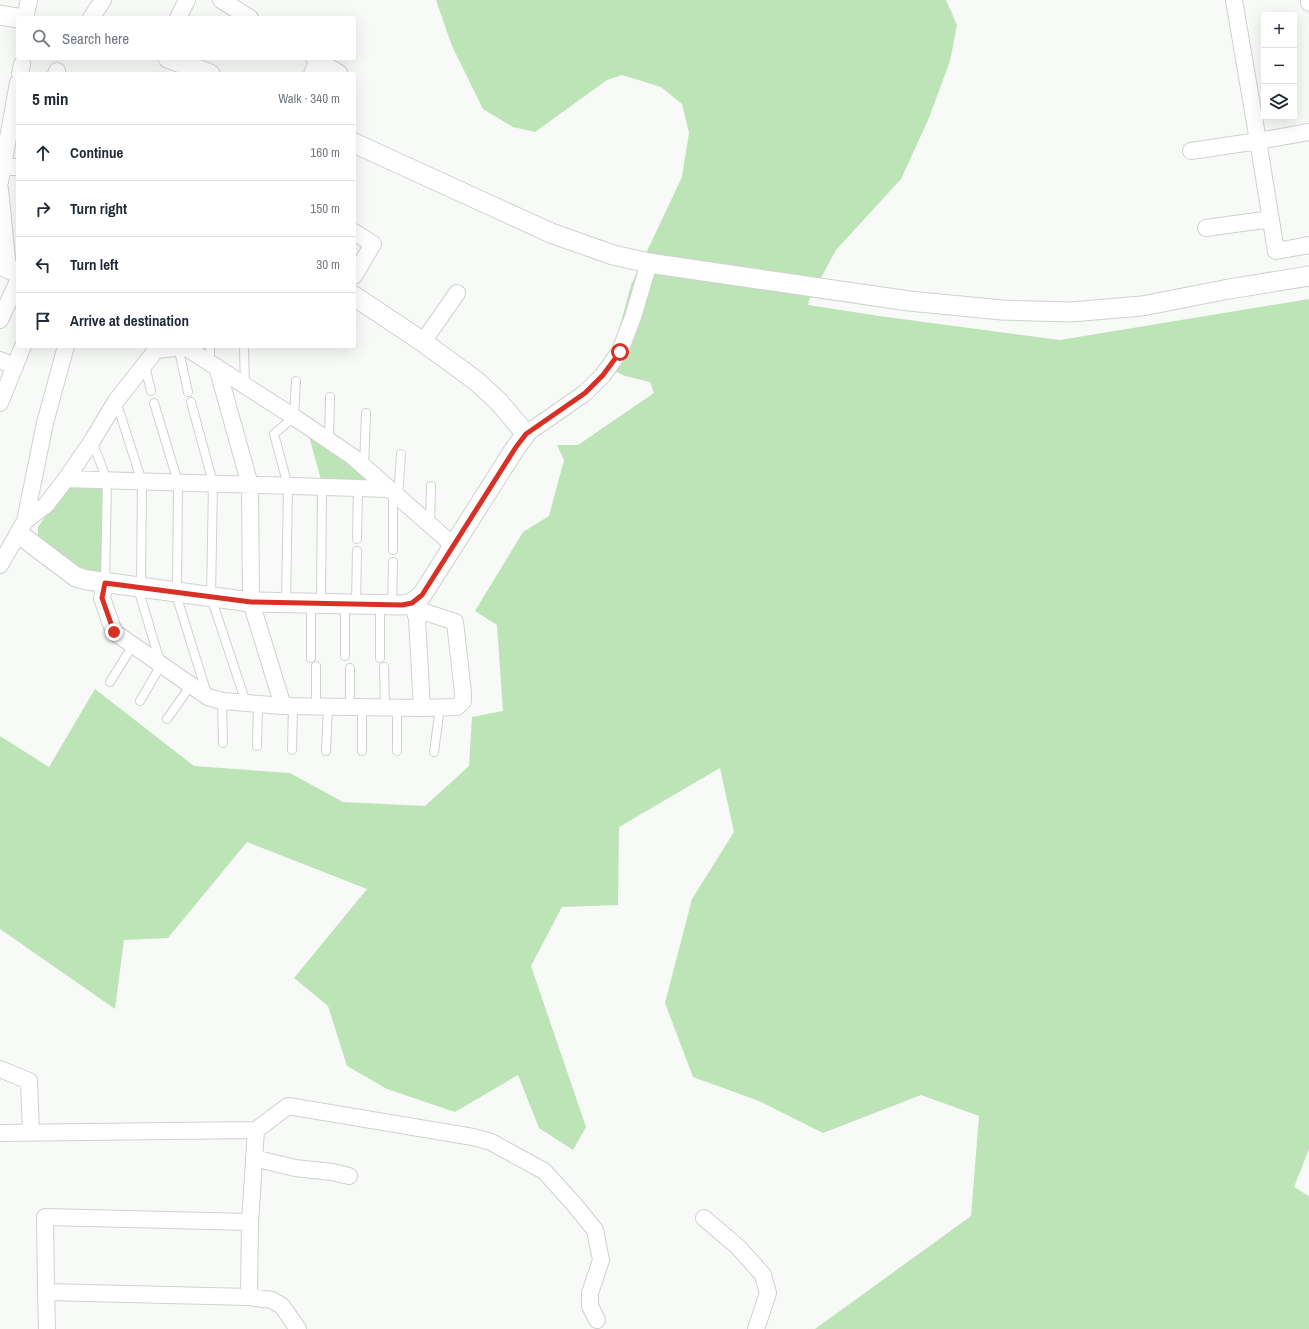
<!DOCTYPE html>
<meta charset="utf-8">
<style>
body{margin:0;font-family:"Archivo Narrow",sans-serif;background:#f6f6f7;color:#1f2937}
.controls{position:absolute;right:12px;top:12px;display:grid;overflow:hidden;border-radius:4px;box-shadow:0 4px 16px #0002}
.controls button{width:36px;height:36px;display:grid;place-items:center;padding:0;border:0;border-bottom:1px solid #e0e1e3;background:#fff;color:#1f2937;font:20px sans-serif}
.stop{position:absolute;width:12px;height:12px;margin:-9px;border:3px solid #d93025;border-radius:50%;background:#fff}
.stop.end{background:#d93025;border-color:#fff;box-shadow:0 1px 4px #0008}
.list{margin:0;padding:0;list-style:none}
h2{display:flex;justify-content:space-between;align-items:center;height:52px;margin:0;padding:0 16px;font-size:17px}
h2 small{font-size:13px;font-weight:400;color:#747a83}
.list li{display:grid;grid-template-columns:26px 1fr auto;gap:12px;align-items:center;box-sizing:border-box;height:56px;padding:0 16px;border-top:1px solid #e0e1e3}
.list b{display:block;font-size:15px;white-space:nowrap}
.list em{font-size:13px;font-style:normal;color:#747a83}
.icon{flex:none;width:22px;height:22px;fill:none;stroke:currentColor;stroke-width:2;stroke-linecap:round;stroke-linejoin:round}
.map{position:relative;flex:none;width:1309px;height:1329px;overflow:hidden}
.search{position:absolute;background:#fff;box-shadow:0 4px 16px #0002;left:16px;top:16px;width:340px;height:44px;display:flex;align-items:center;gap:10px;box-sizing:border-box;padding:0 14px;border-radius:4px;color:#747a83;font-size:15px}
.panel{position:absolute;background:#fff;box-shadow:0 4px 16px #0002;left:16px;top:72px;width:340px;height:276px;border-radius:4px}
.map>svg:first-child{display:block}
</style>
<div class="map">
<svg width="1309" height="1329" viewBox="0 0 1309 1329">
<rect width="100%" height="100%" fill="#f7faf7"/>
<path fill="#bce4b6" d="M436,0h510l11,25 -7,36 -21,57 -28,61 -65,71 -27,50 -1,5 71,11 181,24 249,-41v850l-15,38 15,9v133h-494l156,-113 8,-100 -58,-21 -98,38 -64,-32 -66,-24 -28,-74 27,-104 42,-67 -14,-64 -101,59 -1,78 -56,2 -31,59 55,161 -13,23 -34,-22 -21,-53 -63,37 -68,-23 -40,-23 -19,-60 -34,-28 73,-89 -120,-47 -79,96 -44,2 -9,69 -115,-80v-193l49,31 46,-78 99,77 96,7 53,29 82,4 44,-40 3,-49 31,-6 -6,-86 -22,-14 48,-79 26,-16 15,-56 -7,-15h21l76,-52 -4,-11 -25,-6 -10,-5 -4,-12 20,-74 51,-108 7,-44 -7,-29 -21,-17 -39,-12 -15,5 -72,52 -22,-5 -30,-18 -31,-63z
M308,433l64,45 -1,7 -49,-2z
M73,484l29,2v89l-21,-3 -43,-33v-12l27,-38z"/>
<g fill="none" stroke-linecap="round" stroke-linejoin="round">
<g stroke="#cfd2cf" stroke-width="10">
<path id="service" d="M178,346l10,46
M210,346v16
M244,350l1,35
M145,366l6,25
M116,401l26,81 -1,105 -1,8 21,70 -21,36
M191,402l22,81 -2,114 35,106
M154,403l24,79 -1,110 1,9 29,93
M329,440l1,-43
M92,441l15,39 -2,103
M364,466l2,-53
M398,497l3,-43
M430,524l1,-38
M357,539l1,-51
M393,550v-57
M286,603l2,-117 -14,-52 20,-17 2,-36
M311,603v55
M321,603l1,-116
M345,604v52
M356,604l1,-53
M392,605l1,-43
M380,658v-54
M316,666v40
M384,667l1,41
M350,668v39
M110,682l23,-37
M222,701l1,42
M397,708v43
M167,719l24,-34
M257,746l1,-42
M292,750l1,-44
M326,751l2,-45
M362,751v-44
M434,752l6,-45"/>
</g>
<g stroke="#cfd2cf" stroke-width="18">
<path id="minor" d="M221,0l29,18
M1234,0l24,141 51,-9
M1309,0v3
M25,18l4,-18
M91,18l12,-18
M178,18l9,-18
M314,58l25,15
M20,74l2,-10
M56,74l1,-3
M312,74l6,-14
M1191,151l67,-10 18,110 33,-6
M3,167h15
M0,182l18,-99
M0,189l8,79
M1206,228l65,-9
M354,232l19,12 -19,32
M0,320l18,-39
M423,342l34,-49
M0,360l15,7
M217,367l33,118 1,117 32,104
M0,403l23,-57
M526,434l59,-41 18,-18 17,-24 13,-34 16,-54
M66,479l323,10
M25,521l21,-16 20,-26 26,-38 24,-40 40,-51 29,-3 109,70 59,40 100,88
M0,565l25,-44 20,-98 21,-77
M105,583l-3,15 12,34 94,65 14,4 61,5 139,2 -5,-89 -5,-16
M412,603l13,9 30,10 8,71v8l-6,6 -35,1
M0,1069l29,12 2,51
M0,1133l256,-3 32,-24 185,31 18,5 53,29 29,32 22,27 6,30 -11,33v13l7,14
M254,1158l41,10 37,4 17,4
M704,1218l34,29 25,28 5,18 -12,36
M46,1292l-1,-75 205,5
M249,1297l23,3 10,6 16,23
M47,1329l-1,-37 203,5 1,-75 6,-92"/>
</g>
<g stroke="#cfd2cf" stroke-width="21">
<path id="tertiary" d="M0,15l18,3
M168,58l42,16
M354,143l197,90 62,22 36,8 260,38 93,9 69,2 71,-6 87,-17 80,-13
M0,265l18,8
M19,534l57,43 11,3 164,22 151,3 10,-2 10,-8 94,-148 10,-13 -27,-32 -24,-22 -52,-38 -69,-46"/>
</g>
<use href="#service" stroke="#fff" stroke-width="8"/>
<use href="#minor" stroke="#fff" stroke-width="16"/>
<use href="#tertiary" stroke="#fff" stroke-width="19"/>
</g>
<g fill="none" stroke-linecap="round" stroke-linejoin="round">
<path stroke="#d93025" stroke-width="5" d="M114,632l-12,-34 3,-15 146,19 151,3 10,-2 10,-8 94,-148 10,-13 59,-41 18,-18 17,-23"/>
</g>
</svg>
<div class="controls">
<button>+</button>
<button>−</button>
<button><svg class="icon" aria-label="layers" viewBox="0 0 24 24"><path d="M12 4l9 5-9 5-9-5zM3 14l9 5 9-5"/></svg></button>
</div>
<div class="stop" style="left:620px;top:352px"></div>
<div class="stop end" style="left:114px;top:632px"></div>
<div class="search"><svg class="icon" aria-label="search" viewBox="0 0 24 24"><circle cx="10" cy="10" r="6"/><path d="M15 15l6 6"/></svg>Search here</div>
<section class="panel">
<h2>5 min<small>Walk · 340 m</small></h2>
<ul class="list">
<li><svg class="icon" aria-label="ahead" viewBox="0 0 24 24"><path d="M12 20V5M6 11l6-6 6 6"/></svg><div><b>Continue</b></div><em>160 m</em></li>
<li><svg class="icon" aria-label="right" viewBox="0 0 24 24"><path d="M7 20v-9h11M14 6l5 5-5 5"/></svg><div><b>Turn right</b></div><em>150 m</em></li>
<li><svg class="icon" aria-label="left" viewBox="0 0 24 24"><path d="M17 20v-9H6M10 6l-5 5 5 5"/></svg><div><b>Turn left</b></div><em>30 m</em></li>
<li><svg class="icon" aria-label="arrive" viewBox="0 0 24 24"><path d="M6 21V4h12l-3 4 3 4H6"/></svg><div><b>Arrive at destination</b></div></li>
</ul>
</section>
</div>
